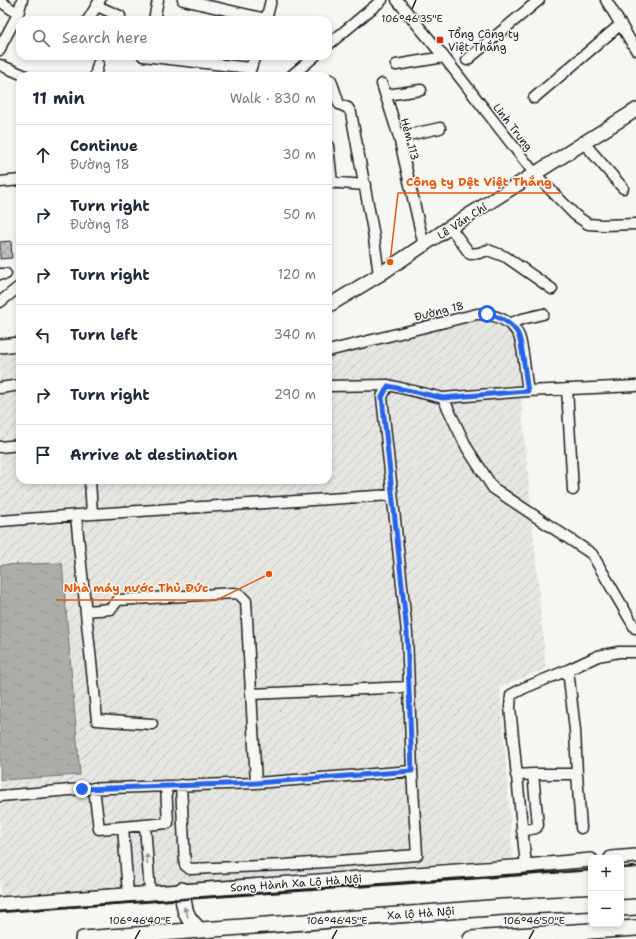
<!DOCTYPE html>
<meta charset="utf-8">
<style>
body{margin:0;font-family:"Shantell Sans",sans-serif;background:#f6f6f7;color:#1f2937}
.controls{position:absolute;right:12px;bottom:12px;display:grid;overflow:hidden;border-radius:8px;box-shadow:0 2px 6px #0003}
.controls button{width:36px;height:36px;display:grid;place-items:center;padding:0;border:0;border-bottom:1px solid #e0e1e3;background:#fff;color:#1f2937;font:20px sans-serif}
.stop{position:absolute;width:12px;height:12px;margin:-9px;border:3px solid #2563eb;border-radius:50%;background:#fff}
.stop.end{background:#2563eb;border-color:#fff;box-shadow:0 1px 4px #0008}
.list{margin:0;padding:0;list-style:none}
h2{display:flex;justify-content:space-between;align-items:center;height:52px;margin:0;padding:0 16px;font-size:17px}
h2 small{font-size:13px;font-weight:400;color:#747a83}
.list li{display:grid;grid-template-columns:26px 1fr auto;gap:12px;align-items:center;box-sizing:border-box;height:60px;padding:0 16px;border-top:1px solid #e0e1e3}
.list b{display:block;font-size:15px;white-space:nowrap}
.list p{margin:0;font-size:13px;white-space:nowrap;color:#747a83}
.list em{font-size:13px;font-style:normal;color:#747a83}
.icon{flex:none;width:22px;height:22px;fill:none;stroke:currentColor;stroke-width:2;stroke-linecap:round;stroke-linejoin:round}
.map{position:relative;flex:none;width:636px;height:939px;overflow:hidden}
.search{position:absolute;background:#fff;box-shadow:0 2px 6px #0003;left:16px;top:16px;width:316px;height:44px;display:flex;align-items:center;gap:10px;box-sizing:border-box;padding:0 14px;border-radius:12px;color:#747a83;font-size:15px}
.panel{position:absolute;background:#fff;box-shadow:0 2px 6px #0003;left:16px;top:72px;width:316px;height:412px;border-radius:12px}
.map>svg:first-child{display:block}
</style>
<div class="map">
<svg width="636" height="939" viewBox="0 0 636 939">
<defs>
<pattern id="industrial-furrows" width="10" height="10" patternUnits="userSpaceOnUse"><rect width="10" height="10" fill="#e6e6e2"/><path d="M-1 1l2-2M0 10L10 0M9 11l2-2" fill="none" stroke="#c5c5c1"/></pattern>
<pattern id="water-ripples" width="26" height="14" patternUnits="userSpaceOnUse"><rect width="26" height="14" fill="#acaca9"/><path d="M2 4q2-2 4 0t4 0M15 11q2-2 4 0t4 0" fill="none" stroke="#939391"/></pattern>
<pattern id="building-cross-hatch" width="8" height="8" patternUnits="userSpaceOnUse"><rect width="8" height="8" fill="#c0c0bd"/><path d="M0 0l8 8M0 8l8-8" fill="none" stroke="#a4a4a2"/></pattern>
</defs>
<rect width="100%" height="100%" fill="#f6f6f2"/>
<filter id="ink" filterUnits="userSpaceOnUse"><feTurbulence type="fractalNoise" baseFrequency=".025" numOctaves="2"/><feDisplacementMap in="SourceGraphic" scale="8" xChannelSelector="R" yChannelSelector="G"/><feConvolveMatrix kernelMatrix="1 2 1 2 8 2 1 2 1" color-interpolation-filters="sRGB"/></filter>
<g filter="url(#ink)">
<path fill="url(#industrial-furrows)" d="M478,315l12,3 16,9 9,10 1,8 30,324 -46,17 13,172 -513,38v-544l20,-1v129h308v-125z"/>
<path fill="url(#water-ripples)" stroke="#727271" d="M62,563l18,212 -80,5v-215z"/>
<path fill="url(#building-cross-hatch)" stroke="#1c1c1c" d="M11,241l1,17 -12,1v-17z"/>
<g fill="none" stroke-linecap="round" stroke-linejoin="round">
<g stroke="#1c1c1c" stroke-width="13">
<path id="minor" d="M183,0l83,19
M397,0l47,57 91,117 40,41 13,9 15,1 33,-1
M606,0l30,50
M0,1l18,13
M97,6l23,10
M88,20l12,-20
M154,20l4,-20
M266,20l5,-20
M328,45l54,-45
M0,50l2,-6 16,-30 4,-14
M143,56l107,12
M467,60l72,-60
M0,65l26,11
M396,65l48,-8
M95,76l3,-12
M248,76l7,-20
M291,76l24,-20
M331,80l8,24 9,4 3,5 22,118 6,44
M382,84l17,53 25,109
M386,95l35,-5
M534,98l87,-74
M399,137l41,-9
M584,143l39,45
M328,146l4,37
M0,182l20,-2
M328,182l37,3
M450,227l20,27 9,-1 9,-3 18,7 46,32
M0,274h6
M0,302l20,-16
M509,324l13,-5 21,-5
M328,351l149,-37c15,-1 35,6 42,22 5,13 6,40 9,55
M328,386l60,-1 55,13 85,-7 108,-5
M0,388l20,-3
M567,389l6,101
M443,398l24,50 26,40 99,66 43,74
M0,447l20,-2
M92,514l300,-19
M76,516l21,204 55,4
M0,521l92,-7 -2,-34
M86,611l25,-2 7,-9 116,-7 5,1 7,7 10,182
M251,694l158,-7
M533,774h44l-2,-44 -7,-60
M577,774l4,54
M516,775l17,-1 5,51 -2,3 -14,3
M181,785l4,80 5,4 95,-4 132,-10 -5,-84 -5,-138 -25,-236 6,-12
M94,788l5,41 69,-6 -2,-37
M0,796l82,-7 174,-6 156,-12
M145,825l5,68
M123,827l5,67
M526,866l-16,-159 1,-12 13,-7 44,-18 30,-14 21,-4h17"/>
</g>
<g stroke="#1c1c1c" stroke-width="16">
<path id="major" d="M328,306l51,-31 71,-48 186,-117
M0,346l20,-2
M611,858l25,-2
M0,904l526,-38 65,-6"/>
</g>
<g stroke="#1c1c1c" stroke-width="18">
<path id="highway" d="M182,890c2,19 3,28 18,40
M621,908l15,-1
M83,939l420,-32 88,-4
M471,939l165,-11"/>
</g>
<use href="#minor" stroke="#f6f6f2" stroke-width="10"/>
<use href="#major" stroke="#f6f6f2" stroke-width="13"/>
<use href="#highway" stroke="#f6f6f2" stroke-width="15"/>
<path stroke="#1c1c1c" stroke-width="2.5" d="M621,868l15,-1
M0,912l591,-42"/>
</g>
<defs><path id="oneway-solid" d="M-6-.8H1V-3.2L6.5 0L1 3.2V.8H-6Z"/></defs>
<g fill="#949492">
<use href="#oneway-solid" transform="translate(147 859) rotate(-94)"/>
<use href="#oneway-solid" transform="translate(186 912) rotate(-112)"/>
</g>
</g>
<g fill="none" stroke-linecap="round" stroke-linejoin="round" filter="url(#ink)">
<path stroke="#2563eb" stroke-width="5" d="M82,789l174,-6 156,-12 -5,-138 -25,-236 6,-11 55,12 85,-7c-3,-14 -5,-46 -10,-57 -5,-10 -19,-18 -31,-20"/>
</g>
<path fill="none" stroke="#1c1c1c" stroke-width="1.5" d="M412,9l4,-9M135,939l5,-9M332,939l5,-9M529,939l5,-9"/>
<rect fill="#c8321e" stroke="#f6f6f2" stroke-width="1.5" x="436" y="36" width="8" height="8" rx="2"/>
<g text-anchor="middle" stroke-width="3" stroke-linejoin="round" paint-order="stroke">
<g font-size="11" fill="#1c1c1c" stroke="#f6f6f2" text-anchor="start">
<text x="448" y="38">Tổng Công ty<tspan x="448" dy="13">Việt Thắng</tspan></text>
</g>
<g font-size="11" fill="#1c1c1c" stroke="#f6f6f2">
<text transform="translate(513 127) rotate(52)" y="4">Linh Trung</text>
<text transform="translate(410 139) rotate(75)" y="4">Hẻm 113</text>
<text transform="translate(462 221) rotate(-33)" y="4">Lê Văn Chí</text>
<text transform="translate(439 311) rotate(-14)" y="4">Đường 18</text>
<text transform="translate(296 883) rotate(-4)" y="4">Song Hành Xa Lộ Hà Nội</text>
<text transform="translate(421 913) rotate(-4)" y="4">Xa lộ Hà Nội</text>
</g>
</g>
<g font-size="10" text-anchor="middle" fill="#1c1c1c" stroke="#f6f6f2" stroke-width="3" stroke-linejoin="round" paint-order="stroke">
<text x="412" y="22">106°46'35"E</text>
<text x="140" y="924">106°46'40"E</text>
<text x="337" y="924">106°46'45"E</text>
<text x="534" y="924">106°46'50"E</text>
</g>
<path fill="none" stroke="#e8590c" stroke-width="1.5" d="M390 262L398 193H560M269 574L217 600H56"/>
<g fill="#e8590c" stroke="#f6f6f2" stroke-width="1.5">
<circle cx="390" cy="262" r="4"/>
<circle cx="269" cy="574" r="4"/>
</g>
<g font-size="12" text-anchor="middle" font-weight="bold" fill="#e8590c" stroke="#f6f6f2" stroke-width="3" stroke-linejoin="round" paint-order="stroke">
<text x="479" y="186">Công ty Dệt Việt Thắng</text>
<text x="136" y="592">Nhà máy nước Thủ Đức</text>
</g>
</svg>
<div class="controls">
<button>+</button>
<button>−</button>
</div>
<div class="stop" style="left:487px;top:314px"></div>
<div class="stop end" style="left:82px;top:789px"></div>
<div class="search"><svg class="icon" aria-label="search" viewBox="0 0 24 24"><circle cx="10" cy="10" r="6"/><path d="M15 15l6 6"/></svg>Search here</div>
<section class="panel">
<h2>11 min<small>Walk · 830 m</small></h2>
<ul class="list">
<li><svg class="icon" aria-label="ahead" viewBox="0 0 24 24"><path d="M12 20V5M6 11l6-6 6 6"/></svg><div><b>Continue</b><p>Đường 18</p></div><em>30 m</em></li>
<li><svg class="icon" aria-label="right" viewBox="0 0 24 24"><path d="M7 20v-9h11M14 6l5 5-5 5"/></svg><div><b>Turn right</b><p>Đường 18</p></div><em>50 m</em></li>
<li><svg class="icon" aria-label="right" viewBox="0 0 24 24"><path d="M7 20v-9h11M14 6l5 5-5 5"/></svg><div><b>Turn right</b></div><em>120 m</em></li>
<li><svg class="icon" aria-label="left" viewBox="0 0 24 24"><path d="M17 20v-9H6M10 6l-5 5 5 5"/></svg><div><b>Turn left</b></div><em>340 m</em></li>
<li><svg class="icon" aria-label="right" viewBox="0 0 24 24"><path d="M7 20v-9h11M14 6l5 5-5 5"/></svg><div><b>Turn right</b></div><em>290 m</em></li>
<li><svg class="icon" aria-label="arrive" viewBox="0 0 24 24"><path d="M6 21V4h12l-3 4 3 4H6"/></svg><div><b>Arrive at destination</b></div></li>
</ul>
</section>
</div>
